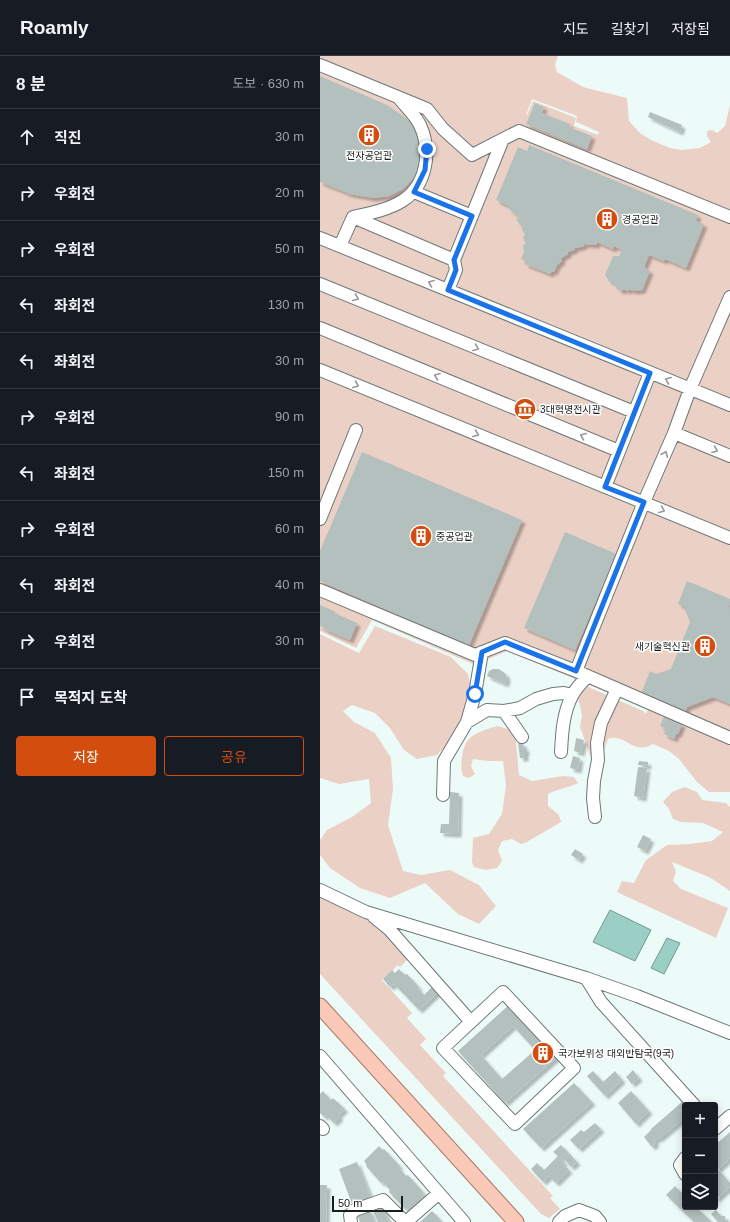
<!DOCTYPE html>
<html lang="ko">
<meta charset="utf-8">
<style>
body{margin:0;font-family:Arial,"Noto Sans KR",sans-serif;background:#20242c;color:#f1f3f6}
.controls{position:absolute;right:12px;bottom:12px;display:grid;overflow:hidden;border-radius:4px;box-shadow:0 2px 10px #0003}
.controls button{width:36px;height:36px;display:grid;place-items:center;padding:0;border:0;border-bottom:1px solid #363941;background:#171b24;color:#f1f3f6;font:20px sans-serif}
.scale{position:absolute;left:12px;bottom:10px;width:71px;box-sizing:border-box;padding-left:4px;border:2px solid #181d1c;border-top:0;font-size:11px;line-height:14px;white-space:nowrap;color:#181d1c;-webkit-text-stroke:3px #fff;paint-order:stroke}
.stop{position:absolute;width:12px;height:12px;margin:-9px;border:3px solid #1a73e8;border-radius:50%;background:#fff}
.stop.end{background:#1a73e8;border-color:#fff;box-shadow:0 1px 4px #0008}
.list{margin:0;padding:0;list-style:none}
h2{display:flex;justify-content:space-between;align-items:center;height:52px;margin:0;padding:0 16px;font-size:17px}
h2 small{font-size:13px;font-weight:400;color:#9ea1a6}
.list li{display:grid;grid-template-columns:26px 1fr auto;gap:12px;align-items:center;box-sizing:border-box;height:56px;padding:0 16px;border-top:1px solid #363941}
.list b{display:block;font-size:15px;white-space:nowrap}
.list em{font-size:13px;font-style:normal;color:#9ea1a6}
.actions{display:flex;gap:8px;padding:12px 16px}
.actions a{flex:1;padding:9px 0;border:1px solid #d34e0e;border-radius:4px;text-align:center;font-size:14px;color:#d34e0e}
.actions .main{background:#d34e0e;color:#fff}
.icon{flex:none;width:22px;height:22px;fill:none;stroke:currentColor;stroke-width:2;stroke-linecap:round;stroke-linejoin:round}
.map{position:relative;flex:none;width:410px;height:1166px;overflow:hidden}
header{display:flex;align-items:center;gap:24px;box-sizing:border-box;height:56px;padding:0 20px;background:#171b24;border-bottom:1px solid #363941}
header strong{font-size:19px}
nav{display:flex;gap:22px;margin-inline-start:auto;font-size:14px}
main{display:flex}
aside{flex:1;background:#171b24}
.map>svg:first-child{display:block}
</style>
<header>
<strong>Roamly</strong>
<nav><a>지도</a><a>길찾기</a><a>저장됨</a></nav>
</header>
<main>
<aside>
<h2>8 분<small>도보 · 630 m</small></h2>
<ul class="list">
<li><svg class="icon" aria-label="ahead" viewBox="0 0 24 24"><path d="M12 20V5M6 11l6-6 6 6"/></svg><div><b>직진</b></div><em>30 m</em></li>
<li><svg class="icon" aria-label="right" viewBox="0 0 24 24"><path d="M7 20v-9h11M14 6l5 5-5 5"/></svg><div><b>우회전</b></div><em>20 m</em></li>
<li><svg class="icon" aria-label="right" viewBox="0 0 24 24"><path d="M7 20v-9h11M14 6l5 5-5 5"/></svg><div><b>우회전</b></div><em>50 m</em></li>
<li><svg class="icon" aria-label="left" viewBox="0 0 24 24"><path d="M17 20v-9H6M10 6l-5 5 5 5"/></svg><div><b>좌회전</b></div><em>130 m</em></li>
<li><svg class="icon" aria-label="left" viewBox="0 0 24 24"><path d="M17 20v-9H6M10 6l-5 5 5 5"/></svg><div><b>좌회전</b></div><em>30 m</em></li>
<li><svg class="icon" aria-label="right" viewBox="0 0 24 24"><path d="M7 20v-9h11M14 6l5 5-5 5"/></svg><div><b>우회전</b></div><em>90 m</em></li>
<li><svg class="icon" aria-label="left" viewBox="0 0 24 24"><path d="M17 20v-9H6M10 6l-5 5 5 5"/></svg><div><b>좌회전</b></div><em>150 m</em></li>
<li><svg class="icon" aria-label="right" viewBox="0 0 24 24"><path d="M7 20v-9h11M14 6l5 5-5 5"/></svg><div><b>우회전</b></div><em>60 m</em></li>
<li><svg class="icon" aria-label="left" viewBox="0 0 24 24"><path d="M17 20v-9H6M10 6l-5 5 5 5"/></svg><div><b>좌회전</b></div><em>40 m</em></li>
<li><svg class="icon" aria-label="right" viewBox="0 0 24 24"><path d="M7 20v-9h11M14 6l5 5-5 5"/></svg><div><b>우회전</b></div><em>30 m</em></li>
<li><svg class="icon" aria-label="arrive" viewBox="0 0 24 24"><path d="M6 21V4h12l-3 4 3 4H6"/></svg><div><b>목적지 도착</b></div></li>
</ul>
<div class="actions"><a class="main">저장</a><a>공유</a></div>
</aside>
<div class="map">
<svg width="410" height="1166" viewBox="0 0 410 1166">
<defs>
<filter id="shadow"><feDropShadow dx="3.5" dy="3.5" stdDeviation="1" flood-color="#0004"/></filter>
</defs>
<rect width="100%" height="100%" fill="#edfbf8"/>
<path fill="#ebd0c6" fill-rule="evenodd" d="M0,0h238l-3,9 2,7 26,15 44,11 2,23 11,12 11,7 19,8 12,2 18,-2 11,-6 -4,-6v-5l5,-1 5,3 8,-7 5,-21v687h-21l-12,-10 -18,-23 -10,-8 -16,-7c-21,12 -28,-12 -45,-5l-7,19 -6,2 -5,-5 -10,-28 2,-12 -4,-18 8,-11 57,25 3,3 2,-5 -141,-58 -32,14 -103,-45 -16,28 -36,-17zM212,43l45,17 -1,6 23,10 -1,3 -24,-9 2,-8 -43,-17 -6,14h-1z
M55,570l76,31 17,17 4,18 -14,41 -21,22 -20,4 -13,-9 -14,-22 -15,-15 -23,-8 -9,6 11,11 21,11 16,25 2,31 -5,36 15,46 18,4 29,-5 29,15 17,21 -17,18 -21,-10 -33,-31 -35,15 -30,-10 -30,-20 -10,-13v-15l7,-10 25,-13 19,-14 -2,-24 -30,5 -19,-6v-144l39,19z
M178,670l13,4 5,12 3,33 13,6 31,-5 11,1 4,6c-10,5 -21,6 -30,11v12l11,9 2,7 -34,20 -6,2 -9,-5 -10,2 -4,9 4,11 -5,7 -11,2 -12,-3 -2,-5 1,-24 16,-4 13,-20 4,-29 -3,-24h-16l-14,-2 -2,7 4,8 -6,4 -6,-2c-2,-7 -2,-12 -1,-19 3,-23 16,-25 36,-31z
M365,731l12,5 5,8 24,3 4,4v84l-19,-13 -39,-16 4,9 -3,10 8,8 47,19 -12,30 -99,-46 5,-11 12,2 12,-23 21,-15 23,-1 22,-3 11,-9 -20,-9 -22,-1 -8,-3 -4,-10 -6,-7 9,-10z
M0,840l55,25 34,37 -9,9 -2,-2 -16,15 30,33 -5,5 19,21 -6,6 26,28 -3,3 110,120 -3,2 10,11 -11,9 -8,-4 -221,-240z"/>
<path fill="#9bcec4" stroke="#749992" d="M290,854l41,20 -16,31 -42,-19z
M347,882l13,5 -16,31 -13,-6z"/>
<path fill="#b4c0bd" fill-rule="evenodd" filter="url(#shadow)" d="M0,20l67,29 20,14 5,6 7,14 2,16 -3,15 -4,7 -11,12 -14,7 -16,2 -23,-4 -30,-12z
M215,47l9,4 -2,6 28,11 -1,3 23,9 -5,13 -61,-25z
M330,56l32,13 -2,7 -32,-15z
M209,89l169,70 -2,6 8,3 -18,44 -21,-9 -1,2 -15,-6 -5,12 6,4 -8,19 -8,1 -5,-2 -1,2 -5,-2v2l-6,-2 1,-2 -5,-2 1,-2 -5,-2 -4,-6 8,-19h6l3,-6 -8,-4 -1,3 -16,-7 -1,3 -12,-1v2l-9,2 -1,2 -6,2v2l-7,4 1,3 -5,4 -3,7 -2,-1 -2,3 -25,-10 1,-3 -5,-2 3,-7 -1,-7 3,-1 -3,-7 2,-2 -3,-6 1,-2 -7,-7 3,-2 -10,-9v-3l-13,-6 22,-53 9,4z
M42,396l160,68 -53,125 -149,-64v-30z
M245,476l51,22 -41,96 -51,-22z
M367,525l43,18 -1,8 1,2v95l-17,-7 -26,10 -2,5 -44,-18 9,-23 6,3 15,-5 19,-47 -6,-15 -6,-3z
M0,549l14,6v2l23,10 -7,17 -26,-11 1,-1 -5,-2z
M173,613h6l7,5 1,5 -2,5 -18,-8 2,-5z
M344,660l18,8 -4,10h-2l-2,5 -10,-5 2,-5 -6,-3z
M256,682l8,2 -3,13 -7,-2z
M198,687h5l1,5h2v4h-1v6h-5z
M253,700l7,2 -2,12 -8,-2z
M319,705l9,1v4l-10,-1z
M318,711l9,1 -4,30 -9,-2z
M130,736l9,1 -1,41 -18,-1 1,-9h8z
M323,779l8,4 -6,12 -8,-4z
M255,793l8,5 -4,6 -8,-5z
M79,913l6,6 2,-1 12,13 -1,1 6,7 10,-10 5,6 -20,19 -25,-26 -4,3 -7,-8 9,-9 3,3z
M190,948l48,52 -53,47 -47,-52zM193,970l22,24 -33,29 -21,-24z
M313,1014l6,8 -7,6 -6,-7z
M273,1015l10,11 12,-11 7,9 -17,16 -18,-20z
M254,1027l18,19 -51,46 -18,-19z
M3,1035l8,9 2,-2 12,11 -7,6 2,2 -6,6 -8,-8 -2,2 -4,-4v-19z
M311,1035l18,20 -13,13 -18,-21z
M362,1046l3,4v11l-26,22 -1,-1 -4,3 2,2 -4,4 -8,-10 7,-7v-1z
M275,1067l6,6 -22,20 -9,-9 11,-10 3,2z
M410,1076v26l-12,11 12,14v4l-15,13v-55z
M241,1089l7,7 -7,6 3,4 -1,1 6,7 -13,13 -7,-7 -6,6 -12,-13 6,-6 7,7 14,-14 -5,-4z
M59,1090l4,4 1,-1 16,17 -2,1 8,9 2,-1 15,17 -1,2 5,5 -16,14 -5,-5 -1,1 -16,-17 1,-2 -7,-8 -2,1 -15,-17 1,-1 -3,-4z
M250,1098l7,8 -6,5 -7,-8z
M37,1106l15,38 -19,7 -14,-38z
M0,1129h7l-1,37h-6z
M355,1130l10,10v11h11l16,15h-18l-28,-27z
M62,1149l7,17h-11l-6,-13z
M49,1153l6,13h-15l-3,-8z
M396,1154l5,6h4l1,6h-8l-7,-8z
M112,1155l8,8 -3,3h-17z"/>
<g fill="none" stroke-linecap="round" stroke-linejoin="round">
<g stroke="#6c7876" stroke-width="14">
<path id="minor" d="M0,9l107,44 16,20 29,26 47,-24 211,86
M94,136l58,24
M33,161l101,43
M0,182l410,167
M20,190l13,-29c36,-8 68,-14 73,-57 1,-11 -1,-24 -6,-35 -5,-10 -14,-18 -21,-27
M0,228l314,128
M128,234l8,-20 -2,-10 49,-121
M0,272l299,123
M0,314l410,168
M354,377l56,23
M285,431l45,-114
M0,463l36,-89
M0,534l155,65 30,-12 71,28 154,67
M256,615l68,-169 30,-69 16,-44 40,-92
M184,655l18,26
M147,666l20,-12 17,1 16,-3 16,-9 17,-5 11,-1 8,2
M241,696c1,-19 2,-39 11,-56 3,-7 10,-14 16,-20
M123,739l1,-34 23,-39 8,-28 7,-42
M275,761l-2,-19 1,-17 4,-21 -1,-17 4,-20 16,-34
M0,834l46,22 220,66 51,18 93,37
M54,861l15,12 82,93
M266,922l15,24 93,103
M183,936l71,76 -59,56 -72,-76z
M0,1000l144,166
M0,1070l3,3
M395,1073l15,-13
M365,1102l-5,7 5,9
M31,1166l-1,-7 5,-5 28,-10 22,22
M86,1166l32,-28
M239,1166l6,-6 14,-6 16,6 5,6"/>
</g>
<g stroke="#a97562" stroke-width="17">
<path id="major" d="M0,950l196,216"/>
</g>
<use href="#minor" stroke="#fff" stroke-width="12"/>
<use href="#major" stroke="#fac9b8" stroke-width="15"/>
</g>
<defs><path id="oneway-chevron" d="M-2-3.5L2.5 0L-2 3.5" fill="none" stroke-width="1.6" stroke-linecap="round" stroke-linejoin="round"/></defs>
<g stroke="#979999">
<use href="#oneway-chevron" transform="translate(111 227) rotate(-158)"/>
<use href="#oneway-chevron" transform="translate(36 242) rotate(22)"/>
<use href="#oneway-chevron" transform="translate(156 292) rotate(22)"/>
<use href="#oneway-chevron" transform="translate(117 320) rotate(-158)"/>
<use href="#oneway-chevron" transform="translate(348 324) rotate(-158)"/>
<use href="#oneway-chevron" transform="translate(36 329) rotate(22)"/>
<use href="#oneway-chevron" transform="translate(156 378) rotate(22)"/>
<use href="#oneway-chevron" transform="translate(263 380) rotate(-158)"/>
<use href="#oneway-chevron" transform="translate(395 394) rotate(22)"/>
<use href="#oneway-chevron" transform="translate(345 398) rotate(-67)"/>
<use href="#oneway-chevron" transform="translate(342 454) rotate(22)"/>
</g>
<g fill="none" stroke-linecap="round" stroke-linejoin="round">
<path stroke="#1a73e8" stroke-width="5" d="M107,93l-2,21 -11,22 58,24 -18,44 2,10 -8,20 202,83 -45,114 39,15 -68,169 -71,-29 -23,10 -7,42"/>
</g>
<defs>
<g id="building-disc" transform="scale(1.15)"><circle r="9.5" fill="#d34e0e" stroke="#fff"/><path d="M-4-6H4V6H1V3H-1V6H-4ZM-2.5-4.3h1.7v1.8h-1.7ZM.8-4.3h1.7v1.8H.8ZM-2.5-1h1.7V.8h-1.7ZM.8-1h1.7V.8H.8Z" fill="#fff"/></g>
<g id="museum-disc" transform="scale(1.15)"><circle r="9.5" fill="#d34e0e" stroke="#fff"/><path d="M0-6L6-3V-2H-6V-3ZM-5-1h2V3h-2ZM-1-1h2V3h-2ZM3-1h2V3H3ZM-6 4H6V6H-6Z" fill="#fff"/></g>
</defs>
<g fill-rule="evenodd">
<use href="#building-disc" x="49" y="79"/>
<use href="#building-disc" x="287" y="163"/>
<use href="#museum-disc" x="205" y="353"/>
<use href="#building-disc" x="101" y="480"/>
<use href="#building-disc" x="385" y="590"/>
<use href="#building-disc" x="223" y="997"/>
</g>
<g text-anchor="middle" stroke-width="3" stroke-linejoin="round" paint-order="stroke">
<g font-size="10" fill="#181d1c" stroke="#fff" text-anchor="start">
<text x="49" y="103" text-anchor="middle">전자공업관</text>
<text x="302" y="167">경공업관</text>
<text x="220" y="357">3대혁명전시관</text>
<text x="116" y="484">중공업관</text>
<text x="370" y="594" text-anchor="end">새기술혁신관</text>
<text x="238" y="1001">국가보위성 대외반탐국(9국)</text>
</g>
</g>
</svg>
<div class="controls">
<button>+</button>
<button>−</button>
<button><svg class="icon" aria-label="layers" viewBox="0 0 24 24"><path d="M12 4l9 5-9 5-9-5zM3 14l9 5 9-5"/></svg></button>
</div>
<div class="scale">50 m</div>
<div class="stop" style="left:155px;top:638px"></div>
<div class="stop end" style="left:107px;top:93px"></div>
</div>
</main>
